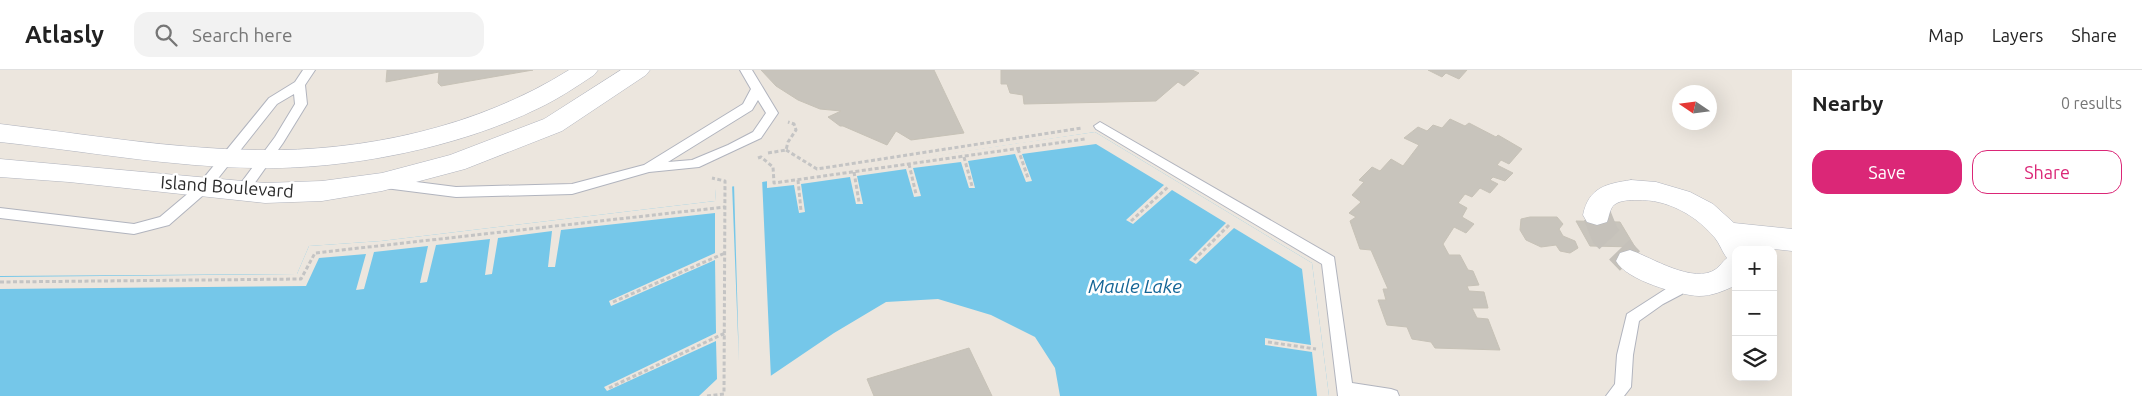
<!DOCTYPE html>
<meta charset="utf-8">
<style>
body{margin:0;font-family:Ubuntu,sans-serif;background:#f2f2f2;color:#222}
.controls{position:absolute;right:15px;bottom:15px;display:grid;overflow:hidden;border-radius:10px;box-shadow:0 5px 20px #0002}
.controls button{width:45px;height:45px;display:grid;place-items:center;padding:0;border:0;border-bottom:1px solid #e0e0e0;background:#fff;color:#222;font:25px sans-serif}
.compass{position:absolute;left:1672px;top:15px;width:45px;height:45px;border-radius:50%;background:#fff;box-shadow:0 5px 20px #0002;rotate:283deg}
.list{margin:0;padding:0;list-style:none}
h2{display:flex;justify-content:space-between;align-items:center;height:65px;margin:0;padding:0 20px;font-size:21px}
h2 small{font-size:16px;font-weight:400;color:#767676}
.actions{display:flex;gap:10px;padding:15px 20px}
.actions a{flex:1;padding:11px 0;border:1px solid #db2777;border-radius:15px;text-align:center;font-size:18px;color:#db2777}
.actions .main{background:#db2777;color:#fff}
.icon{flex:none;width:28px;height:28px;fill:none;stroke:currentColor;stroke-width:2;stroke-linecap:round;stroke-linejoin:round}
.map{position:relative;flex:none;width:1792px;height:326px;overflow:hidden}
header{display:flex;align-items:center;gap:30px;box-sizing:border-box;height:70px;padding:0 25px;background:#fff;border-bottom:1px solid #e0e0e0}
header strong{font-size:24px}
nav{display:flex;gap:28px;margin-inline-start:auto;font-size:18px}
.search{width:350px;height:45px;background:#f2f2f2;display:flex;align-items:center;gap:12px;box-sizing:border-box;padding:0 18px;border-radius:15px;color:#767676;font-size:19px}
main{display:flex}
aside{flex:1;background:#fff}
.map>svg:first-child{display:block}
</style>
<header>
<strong>Atlasly</strong>
<div class="search"><svg class="icon" aria-label="search" viewBox="0 0 24 24"><circle cx="10" cy="10" r="6"/><path d="M15 15l6 6"/></svg>Search here</div>
<nav><a>Map</a><a>Layers</a><a>Share</a></nav>
</header>
<main>
<div class="map">
<svg width="1792" height="326" viewBox="0 0 1792 326">
<rect width="100%" height="100%" fill="#ece6de"/>
<path fill="#75c7e9" d="M1095,62l217,131 17,133h-269l-5,-28 -20,-31 -44,-22 -53,-16 -52,3 -52,31 -93,63h-741v-120l297,-2 12,-28 72,-5 334,-40 1,-12z"/>
<path fill="#ece6de" d="M1095,62l217,131 17,133h-12l-5,-44 -47,-7v-7l46,7 -9,-76 -68,-41 -38,36 -7,-4 37,-37 -54,-33 -39,34 -7,-4 38,-35 -68,-41 -74,10 10,27 -6,1 -11,-28 -47,7 7,27h-6l-8,-26 -48,6 8,28 -7,1 -8,-28 -49,7 6,28h-7l-6,-27 -49,7 4,28 -6,1 -5,-28 -27,3v-8z
M762,108l9,201 -26,17h-46l18,-17 -1,-38 -109,50 -3,-4 112,-54 -1,-73 -104,46 -2,-5 106,-48v-40l-154,17 -6,37h-7l4,-36 -54,7 -6,36 -7,1 5,-36 -54,6 -9,37 -7,1 8,-37 -54,6 -10,37 -8,1 10,-36 -47,4 -13,28 -306,3v-12l297,-3 12,-28 72,-5 334,-40 1,-15 16,-2 7,178 -5,-179z"/>
<path fill="#c8c4bc" stroke="#c7c2b7" d="M387,0h146l-92,16 -3,-3 1,-11 -53,10z
M761,0h173l30,63 -53,7 -15,-9 -9,14 -44,-19h-3l-12,-9 13,-6 -21,-2 -22,-9 -22,-14z
M1001,0h191l7,3 -15,13 -6,-4 -22,19 -132,3 -1,-9 -13,-2 -3,-9h-6z
M1428,0h39l-8,9 -13,-6 -4,4z
M1450,49l15,7 4,-3 27,14 2,-2 24,14 -13,15 -8,-4 -4,5 16,8 -8,8 -12,-4 -3,3 8,4 -8,9 -10,-5 -8,9 -7,-3 -7,9 9,5 -5,9 12,7 -8,9 -12,-6 -11,17 6,11h11l8,15 5,1 6,14 -12,1 2,5 15,1 4,16h-16l5,10 11,1 12,31 -65,-2 -4,-6 -19,-3 -5,-12 -20,-2 -9,-25h8l-3,-11h5l-17,-39 -11,-1 -10,-28 6,-4 -7,-4 12,-11 -9,-7 12,-13 -5,-2 13,-13 8,4 11,-12 12,7 16,-21 -15,-7 14,-11 9,4 6,-6 9,3z
M1530,147h27l6,7 -4,5 4,7 12,5 3,7 -8,5 -10,-2 -4,-6 -15,2 -15,-7 -6,-10 1,-11z
M1576,151l44,1 15,25 -45,-1z
M969,278l23,48h-118l-7,-17z"/>
<g fill="none" stroke-linecap="round" stroke-linejoin="round">
<path stroke="#c5c1ba" stroke-width="28" stroke-dasharray="28 14" stroke-linecap="butt" d="M1597,145l8,20 25,26"/>
<g stroke="#b1b4be" stroke-width="2">
<path id="service" d="M303,0h12l-10,15 2,19 -24,39 -36,51h-10l-2,-3 40,-54 20,-33 -1,-10 -17,10 -69,87 -39,34 -35,9 -134,-16v-10l134,16 26,-7 38,-32 71,-87 26,-16z
M740,0h12l26,43 -17,25 -62,29 -50,5 -77,22 -116,3 -71,-9 -5,-2 -2,-3 2,-3 5,-2 71,9 116,-3 72,-19 99,-61 8,-15zM758,30l8,13 -13,19 -25,13 -36,15 -24,2 84,-52z
M1100,52l234,135 18,126 39,6 6,2 2,5h-61l-16,-132 -226,-135 -2,-3z
M1676,205l5,2 3,13 -2,4 -19,10 -24,17 -6,34 -2,32 -7,9h-18l9,-12 2,-29 10,-41 42,-27v-6l2,-4z"/>
</g>
<g stroke="#b1b4be" stroke-width="1">
<path id="minor" d="M569,0h29l-4,5c-18,12 -36,24 -55,33 -81,40 -193,62 -283,60 -86,-1 -171,-17 -256,-26v-18c85,10 171,25 257,26 107,2 221,-23 312,-80z
M621,0h29l-4,5 -84,56 -97,38 -83,22 -60,10 -57,2 -196,-21 -69,-5v-18l265,24 57,-2 60,-8 68,-18 94,-36z
M1631,110l25,2 34,10 23,12 21,19 58,6v22l-44,-5 2,4h-14v35c-12,6 -24,11 -37,11 -21,-1 -73,-16 -83,-35l4,-8 10,-3c21,7 64,35 86,19 4,-3 7,-8 11,-11 -5,-6 -7,-14 -12,-20 -19,-23 -48,-39 -78,-38 -7,0 -17,0 -23,5 -4,3 -5,12 -7,17l-10,3 -10,-3 -4,-7c6,-28 23,-31 48,-35z"/>
</g>
<path stroke="#c4c4c4" stroke-width="3" stroke-dasharray="4 2.5" stroke-linecap="butt" d="M1018,79l10,29
M786,80l31,19 265,-41
M768,83l18,-3 2,-8 8,-12 -2,-6 -6,-2
M964,87l8,29
M758,88l3,-1 12,10 1,16 311,-44
M909,94l7,30
M854,102l5,30
M798,110l3,31
M1131,151l37,-34
M1194,190l35,-35
M0,212l301,-3 14,-26 410,-46
M613,232l112,-49
M1268,272l48,7
M609,318l116,-55
M707,326l17,-2 1,-213 -13,-3"/>
<use href="#service" fill="#fff" fill-rule="evenodd"/>
<use href="#minor" fill="#fff" fill-rule="evenodd"/>
</g>
<g text-anchor="middle" stroke-width="5" stroke-linejoin="round" paint-order="stroke">
<g font-size="18" fill="#2b2b2b" stroke="#fff">
<text transform="translate(227 117) rotate(4)" y="6">Island Boulevard</text>
</g>
<g font-size="19" font-style="italic" fill="#136596" stroke="#fff">
<text x="1135" y="223">Maule Lake</text>
</g>
</g>
</svg>
<div class="controls">
<button>+</button>
<button>−</button>
<button><svg class="icon" aria-label="layers" viewBox="0 0 24 24"><path d="M12 4l9 5-9 5-9-5zM3 14l9 5 9-5"/></svg></button>
</div>
<svg class="compass" viewBox="-18 -18 36 36"><path d="M0-13l5 13h-10z" fill="#e53935"/><path d="M0 13l5-13h-10z" fill="#767676"/></svg>
</div>
<aside>
<h2>Nearby<small>0 results</small></h2>
<ul class="list">
</ul>
<div class="actions"><a class="main">Save</a><a>Share</a></div>
</aside>
</main>
